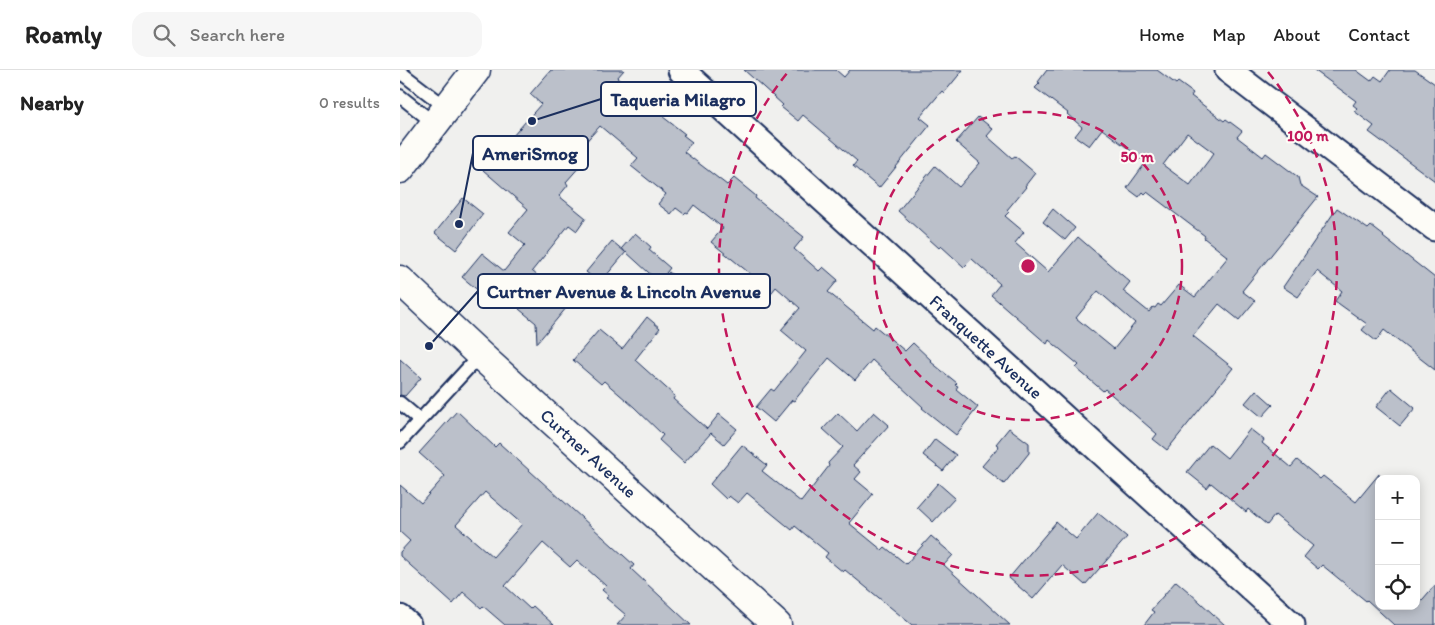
<!DOCTYPE html>
<meta charset="utf-8">
<style>
body{margin:0;font-family:Itim,sans-serif;background:#f6f6f6;color:#222}
.controls{position:absolute;right:15px;bottom:15px;display:grid;overflow:hidden;border-radius:10px;box-shadow:0 2px 12px #0003}
.controls button{width:45px;height:45px;display:grid;place-items:center;padding:0;border:0;border-bottom:1px solid #e0e0e0;background:#fff;color:#222;font:25px sans-serif}
.list{margin:0;padding:0;list-style:none}
h2{display:flex;justify-content:space-between;align-items:center;height:65px;margin:0;padding:0 20px;font-size:21px}
h2 small{font-size:16px;font-weight:400;color:#767676}
.icon{flex:none;width:28px;height:28px;fill:none;stroke:currentColor;stroke-width:2;stroke-linecap:round;stroke-linejoin:round}
.map{position:relative;flex:none;width:1035px;height:555px;overflow:hidden}
header{display:flex;align-items:center;gap:30px;box-sizing:border-box;height:70px;padding:0 25px;background:#fff;border-bottom:1px solid #e0e0e0}
header strong{font-size:24px}
nav{display:flex;gap:28px;margin-inline-start:auto;font-size:18px}
.search{width:350px;height:45px;background:#f6f6f6;display:flex;align-items:center;gap:12px;box-sizing:border-box;padding:0 18px;border-radius:15px;color:#767676;font-size:19px}
main{display:flex}
aside{flex:1;background:#fff}
.map>svg:first-child{display:block}
</style>
<header>
<strong>Roamly</strong>
<div class="search"><svg class="icon" aria-label="search" viewBox="0 0 24 24"><circle cx="10" cy="10" r="6"/><path d="M15 15l6 6"/></svg>Search here</div>
<nav><a>Home</a><a>Map</a><a>About</a><a>Contact</a></nav>
</header>
<main>
<aside>
<h2>Nearby<small>0 results</small></h2>
<ul class="list">
</ul>
</aside>
<div class="map">
<svg width="1035" height="555" viewBox="0 0 1035 555">
<rect width="100%" height="100%" fill="#f0f0ee"/>
<filter id="ink" filterUnits="userSpaceOnUse"><feTurbulence type="fractalNoise" baseFrequency=".02" numOctaves="2"/><feDisplacementMap in="SourceGraphic" scale="10" xChannelSelector="R" yChannelSelector="G"/><feConvolveMatrix kernelMatrix="1 2 1 2 8 2 1 2 1" color-interpolation-filters="sRGB"/></filter>
<g filter="url(#ink)">
<path fill="#bbc0ca" stroke="#1b2f5e" fill-rule="evenodd" d="M151,0h73l-7,8 28,23 4,-4 13,11 -4,5 27,21 -2,1 9,7 -8,10 43,33 7,-7 22,18 -1,2 49,39 -10,12 25,22 4,-4 15,13 -10,12 45,37 2,-3 30,25 8,-8 19,18 -1,1 26,21 -2,2 3,1 -2,3 22,18 -22,28 -34,-27 1,-1 -51,-47 -17,20 -26,-22 -35,43 -2,-1 -18,22 -18,-15 15,-18 3,2 32,-40 -25,-21 19,-22 -24,-21 -12,15 -2,-2 -3,3 -16,-15 10,-12 -42,-34 12,-14 -29,-23 -6,8 -2,-1 -2,2 -8,-6 -5,6 -13,-10 8,-10 -35,-28 7,-8 -38,-32 -28,31 9,8 -15,17 2,3 -9,11 27,22 -9,13 -8,-6 -37,46 26,22 7,-8 12,10 -40,48 -1,-20 -17,-14 4,-5 -24,-21 -12,15 -25,-21 20,-24 22,18 21,-26 -16,-13 19,-23 -45,-39 58,-66 -11,-10z
M344,0h92l8,7 6,-7h113l-19,23 -2,-2 -22,26 10,8 -51,63 -26,-22 4,-5 -54,-46 -5,6 -17,-14 2,-2z
M647,0h110l19,14 2,-2 15,11 -2,3 33,25 2,-2 16,12 -5,6 26,20 3,-4 32,24 2,8 18,12 -76,94 13,10 -16,19 -20,-16 -26,32 40,32 -66,82 -14,-11 4,-5 -52,-45 -2,2 -27,-23 3,-3 -30,-25 -2,4 -56,-49 9,-11 -28,-25 -8,8 -23,-21 -2,2 -41,-37 37,-45 24,21 21,-24 -24,-21 22,-25 15,12 -6,7 25,22 3,-2 20,17 -10,13 1,1 -19,23 2,2 -4,4 19,16 -9,11 33,29 30,-35 52,45 -7,9 26,21 4,-5 2,1 3,-4 3,2 18,-21 16,12 33,-40 -24,-19 1,-2 -58,-44 -2,2 -2,-2 -4,5 -12,-9 19,-26 -44,-33 -13,17 -14,-10 7,-9 -15,-13 1,-1 -33,-25 5,-5 -2,-1zM787,63l27,20 -24,32 -27,-20zM698,221l37,32 -21,26 -38,-31z
M914,0h42l15,11 4,-5 7,5 8,-11h25l20,14v97l-66,-49 5,-6 -20,-15 3,-3 -4,-3 3,-4z
M63,128l20,16 -27,36 -21,-17z
M937,138l31,21 3,-3 13,10 -1,1 52,41v92l-51,-40 -8,11 -14,-11 5,-6 -32,-23 7,-10 -25,-20 -19,26 -15,-10z
M653,139l22,19 -10,12 -22,-18z
M235,163l16,14 -2,3 21,18 -11,14 -33,-30 -26,31 -14,-11 26,-31 13,11 -3,-4z
M269,202l23,20 -11,14 -24,-20z
M247,247l13,11 -25,32 40,36 -2,3 34,30 12,-15 18,15 -13,15 -13,-11 -27,30 -25,-23 4,-5 -29,-28 -30,-26 -3,3 -28,-24 26,-30 23,19z
M0,289l21,19 -16,18 -5,-1z
M991,318l24,20 -15,18 -24,-19z
M856,320l17,15 -11,12 -17,-14z
M57,341l38,36 4,-4 135,122 -3,4 60,56h-74l9,-10 -20,-17 3,-2 -7,-6 4,-4 -29,-26 -7,7 -27,-24 -38,43 25,23 3,-3 21,19h-49l-22,-19 -2,2 -18,-16 -10,12 -53,-48v-4l10,-11 -10,-9v-47l21,18 24,-27 -26,-23zM85,422l37,32 -29,33 -37,-32z
M474,342l15,13 -36,40 8,7 -6,7 18,15 -24,29 33,27 3,-3 21,17 25,-28 22,19 -9,10 66,60h-98l-67,-55 -2,2 -18,-15 3,-4 -33,-27 -3,4 -45,-37 -9,10 -9,-7 -3,3 -16,-15 32,-39 25,20 -5,6 39,31 28,-36 -1,-3 15,-16 -20,-18 15,-16 19,18z
M609,358l20,15v10l-25,31 -22,-18 17,-20 -3,-2z
M850,359l14,11 -2,3 29,24 6,-7 23,19 3,-3 33,26 23,-28v132h38l18,-21v40h-41l-27,-25 -1,1 -44,-36 -4,4 -14,-12 9,-11 -38,-31 -8,10 -19,-16 -2,3 -35,-29 -4,5 -20,-16 23,-28 17,14z
M535,369l21,16 -13,16 -20,-16z
M538,413l17,15 -22,24 -16,-15z
M698,443l29,24 -42,48 -23,-20 -29,34 -24,-21 47,-56 20,17z
M776,511l13,11 36,33h-81l10,-13 -3,-2z"/>
<g fill="none" stroke-linecap="round" stroke-linejoin="round">
<g stroke="#1b2f5e" stroke-width="16">
<path id="service" d="M0,2l47,36
M0,26l35,28
M0,333l20,17
M0,372l80,-87"/>
</g>
<g stroke="#1b2f5e" stroke-width="29">
<g id="minor">
<path id="s1" d="M281,0l611,555"/>
<path d="M828,0l207,158"/>
<path d="M0,548l8,7"/>
</g>
</g>
<g stroke="#1b2f5e" stroke-width="31">
<g id="secondary">
<path d="M0,99l76,-99"/>
<path id="s2" d="M0,210l80,75 297,270"/>
</g>
</g>
<use href="#service" stroke="#fdfcf7" stroke-width="12"/>
<use href="#minor" stroke="#fdfcf7" stroke-width="25"/>
<use href="#secondary" stroke="#fdfcf7" stroke-width="28"/>
</g>
</g>
<g fill="none" stroke="#c2185b" stroke-width="2.5" stroke-dasharray="9 6">
<circle cx="628" cy="196" r="154"/>
<path d="M868 2A309 309 0 1 1 388 2"/>
</g>
<g text-anchor="middle" stroke-width="4" stroke-linejoin="round" paint-order="stroke">
<g font-size="18" fill="#1b2f5e" stroke="#fdfcf7">
<text dy="6" stroke="none"><textPath href="#s1" startOffset="412">Franquette Avenue</textPath></text>
<text dy="6" stroke="none"><textPath href="#s2" startOffset="256">Curtner Avenue</textPath></text>
</g>
</g>
<circle cx="628" cy="196" r="8" fill="#c2185b" stroke="#fdfcf7" stroke-width="2.5"/>
<g font-size="15" text-anchor="middle" font-weight="bold" fill="#c2185b" stroke="#fdfcf7" stroke-width="4" stroke-linejoin="round" paint-order="stroke">
<text x="908" y="71">100 m</text>
<text x="737" y="92">50 m</text>
</g>
<path fill="none" stroke="#1b2f5e" stroke-width="2" d="M132 51L201 29M59 154L73 83M29 276L78 221"/>
<g fill="#1b2f5e" stroke="#fdfcf7" stroke-width="2">
<circle cx="132" cy="51" r="5"/>
<circle cx="59" cy="154" r="5"/>
<circle cx="29" cy="276" r="5"/>
</g>
<g fill="#fdfcf7" stroke="#1b2f5e" stroke-width="2">
<rect x="201" y="12" width="155" height="34" rx="5"/>
<rect x="73" y="66" width="115" height="34" rx="5"/>
<rect x="78" y="204" width="292" height="34" rx="5"/>
</g>
<g font-size="19" text-anchor="middle" font-weight="bold" fill="#1b2f5e">
<text x="278" y="36">Taqueria Milagro</text>
<text x="130" y="90">AmeriSmog</text>
<text x="224" y="228">Curtner Avenue &amp; Lincoln Avenue</text>
</g>
</svg>
<div class="controls">
<button>+</button>
<button>−</button>
<button><svg class="icon" aria-label="locate" viewBox="0 0 24 24"><circle cx="12" cy="12" r="6"/><path d="M12 2v4M12 18v4M2 12h4M18 12h4"/></svg></button>
</div>
</div>
</main>
